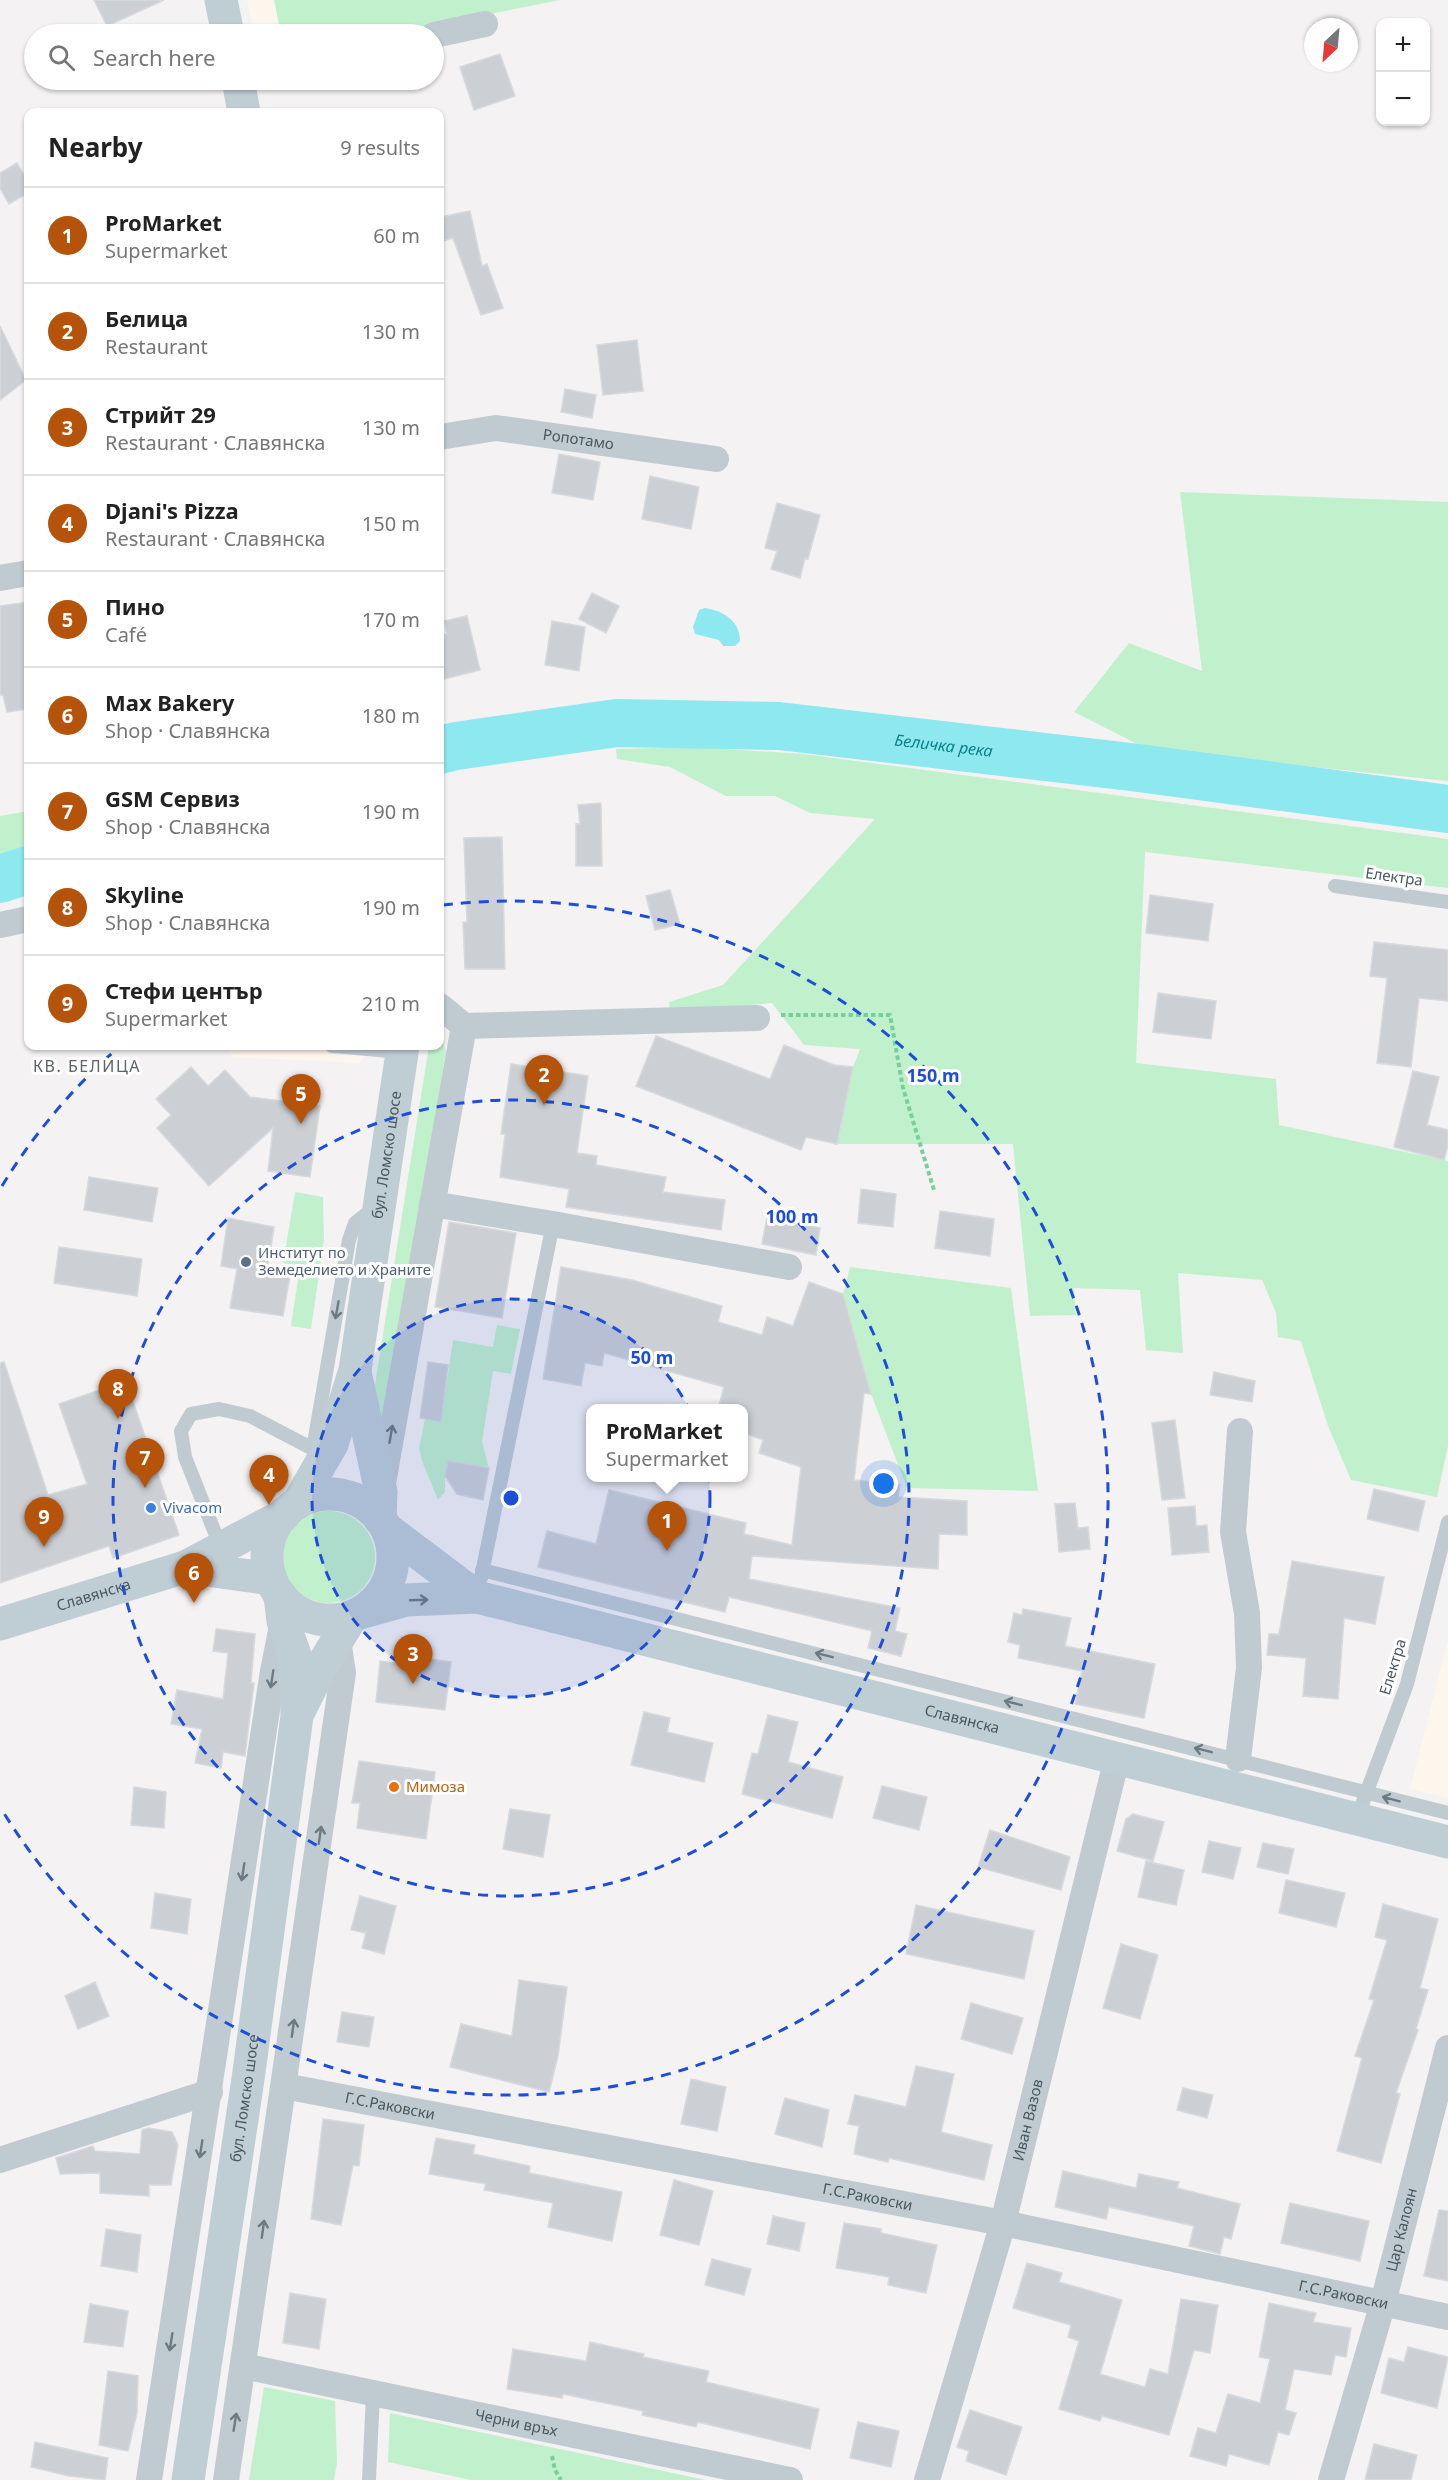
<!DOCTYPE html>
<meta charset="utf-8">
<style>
body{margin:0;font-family:"Noto Sans",sans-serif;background:#f2f2f2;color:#222}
.controls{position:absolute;right:18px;top:18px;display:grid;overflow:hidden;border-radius:12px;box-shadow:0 2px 4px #0004}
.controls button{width:54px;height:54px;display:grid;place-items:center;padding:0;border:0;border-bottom:2px solid #e0e0e0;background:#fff;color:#222;font:30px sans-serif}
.compass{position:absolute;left:1304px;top:18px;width:54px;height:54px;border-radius:50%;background:#fff;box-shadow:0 2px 4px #0004;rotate:206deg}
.you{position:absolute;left:884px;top:1484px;width:21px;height:21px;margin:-15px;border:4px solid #fff;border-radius:50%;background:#1a73e8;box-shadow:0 0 0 9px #1a73e833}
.badge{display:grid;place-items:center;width:39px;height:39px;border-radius:50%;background:#b45309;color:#fff;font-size:20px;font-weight:700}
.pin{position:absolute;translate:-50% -50px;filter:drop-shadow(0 2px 3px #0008)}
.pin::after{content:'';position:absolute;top:32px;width:21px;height:18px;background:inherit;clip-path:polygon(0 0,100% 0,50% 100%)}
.popup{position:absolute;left:586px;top:1404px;width:162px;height:78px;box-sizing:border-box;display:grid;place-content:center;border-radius:12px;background:#fff;filter:drop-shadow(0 2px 4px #0005);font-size:20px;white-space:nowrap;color:#767676}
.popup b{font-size:22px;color:#222}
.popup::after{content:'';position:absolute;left:50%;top:100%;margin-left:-12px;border:12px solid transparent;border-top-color:#fff}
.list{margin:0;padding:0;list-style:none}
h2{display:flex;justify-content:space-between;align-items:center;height:78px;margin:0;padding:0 24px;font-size:26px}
h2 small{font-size:20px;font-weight:400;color:#767676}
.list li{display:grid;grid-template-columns:39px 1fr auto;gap:18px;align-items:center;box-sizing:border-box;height:96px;padding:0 24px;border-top:2px solid #e0e0e0}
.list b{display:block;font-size:22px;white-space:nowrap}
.list p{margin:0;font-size:20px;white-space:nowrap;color:#767676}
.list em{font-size:20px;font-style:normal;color:#767676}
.icon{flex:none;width:33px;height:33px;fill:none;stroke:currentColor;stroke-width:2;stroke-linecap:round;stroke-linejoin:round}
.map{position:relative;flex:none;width:1448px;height:2480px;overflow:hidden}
.search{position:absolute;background:#fff;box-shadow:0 2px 4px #0004;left:24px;top:24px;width:420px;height:66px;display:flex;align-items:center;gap:15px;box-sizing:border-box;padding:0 21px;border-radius:33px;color:#767676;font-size:22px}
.panel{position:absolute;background:#fff;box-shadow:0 2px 4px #0004;left:24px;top:108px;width:420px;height:942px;border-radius:12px}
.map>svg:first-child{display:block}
</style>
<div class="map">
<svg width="1448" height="2480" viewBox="0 0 1448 2480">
<rect width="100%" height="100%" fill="#f4f2f2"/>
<path fill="#fdf6ed" d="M247,0h27l7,34h-27z
M227,1046h143l-10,17 -127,-6z
M1448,1640v158l-38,-9z"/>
<path fill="#c1f1cc" d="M274,0h286l-172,34h-107z
M1180,492l268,10v279l-299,-31 -75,-38 55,-69 73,28z
M694,747l109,7 645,85v49l-303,-36 -9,211 140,16 3,46 169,36v285l-11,51 -86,-17 -23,-54 -27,-85 -23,-4 -2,-24 -14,-33 -84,-7 5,80 -37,-3 -6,-60 -66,-2 2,27 -46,1 -17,-172h-176l16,-77 7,-18 -56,-4 -32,-42 -102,9 -1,-10 54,-17 152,-166 -65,-6 -35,-17h-49l-56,-29 -53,-8 -1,-10z
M28,811v83l-28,6v-84z
M440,1040l2,1 4,10 -56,343 -3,16 -7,13 -7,-26 56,-351h11z
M295,1192l28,5 1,43 -13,89 -20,-3 9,-60 -17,-3z
M850,1267l161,21 27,203 -131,-3 -36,-94 -28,-100z
M497,1325l23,4 -9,45 -18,-3 -11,71 7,26 -41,-7 -3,15v16l-7,8 -16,-39 -3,-13 6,-29 16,2 12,-81 40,7z
M283 1557a46 46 0 1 1 92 0a46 46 0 1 1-92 0Z
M264,2387l71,14 2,62 -3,17h-85z
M390,2413l316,67h-235l-83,-18z"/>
<path fill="#8de8ef" d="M705,608c19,3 35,13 35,33l-5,5h-12l-4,-6 -24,-6 -2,-7 6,-17z"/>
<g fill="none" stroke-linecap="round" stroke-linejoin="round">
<g stroke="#8de8ef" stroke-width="48">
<path id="s1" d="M440,750l16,-4 161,-23 162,3 352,41 317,42"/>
<path d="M0,879l28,-9"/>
</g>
</g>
<path fill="#ccd0d4" stroke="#d6d9dd" stroke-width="1.5" d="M94,0h70l-57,26z
M500,54l15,42 -41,14 -14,-43z
M17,163l11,19v11l-19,11 -9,-16v-15z
M470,211l12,55 5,-2 16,44 -22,7 -28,-77 -13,4v-25z
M0,326l26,54 -26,20z
M637,340l6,51 -40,4 -6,-50z
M565,389l31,6 -4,23 -31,-6z
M559,454l41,8 -7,38 -41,-7z
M650,476l49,11 -8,42 -49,-10z
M777,503l43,12 -12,44 -3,-1 -5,20 -29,-9 6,-18 -12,-3z
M592,593l27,13 -13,27 -27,-14z
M28,602v107l-21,3 -4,-17h-3v-89z
M467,616l13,54 -40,10v-45l7,-1 -3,-13z
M552,621l33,6 -6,44 -34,-6z
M601,803l1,63h-26v-42h4l-2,-19z
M502,837l3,132h-40l-2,-47h4l-3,-84z
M670,890l10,34 -25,6 -9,-34z
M1150,895l63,9 -5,37 -62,-8z
M1374,942l74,8v51l-29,-3 -8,69 -34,-4 10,-85 -17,-2z
M1158,993l58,8 -5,38 -58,-7z
M656,1036l114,43 14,-34 50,20 19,2 -16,77 -31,-7 -5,13 -165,-64z
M511,1064l77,12 -11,77 20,3 -1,9 70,12 -3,15 62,8 -4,30 -155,-23 3,-18 -69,-12 5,-43h-4z
M191,1067l17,19 17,-16 25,27 70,9 -10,71 -42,-6 5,-43 -64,58 -52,-58 14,-13 -15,-16z
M1413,1071l26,6 -12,48 21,5v15l-4,15 -50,-13z
M89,1177l69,11 -6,34 -68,-12z
M861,1189l35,5 -3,33 -35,-4z
M940,1211l54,8 -4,37 -55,-8z
M767,1217l53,11 -4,27 -54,-11z
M228,1218l46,9 -6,39 23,4 -8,46 -53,-8 7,-39 -16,-3z
M449,1222l67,11 -14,85 -67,-11z
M59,1247l83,12 -5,37 -83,-13z
M561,1267l71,13 90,26 -4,16 44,13 5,-18 26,9 16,-44 34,12 28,100 -7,-1 -10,87 46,5 -2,12 69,4v34l-28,-1 -1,35 -186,-13 -3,23 151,29 -5,23 12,3 -6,22 -33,-8 4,-17 -143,-34 -4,15 -187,-45 9,-36 49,13 13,-54 137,33 -2,11 48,11 9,-78 -42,-14 4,-13 -19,-7v-25h-14l-11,-3 5,-18 -120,-34 -2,13 -17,-3 -4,23 -38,-7z
M4,1362l44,133 39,-11 -28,-80 67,-23 53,154 -66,23 -4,-12 -109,37v-220z
M428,1362l20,3 -7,57 -21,-4z
M1214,1372l41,9 -3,21 -42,-7z
M1175,1420l10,78 -23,2 -10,-77z
M448,1461l41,7 -6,32 -26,-6 -12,-18z
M1374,1489l51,12 -7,30 -51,-12z
M1075,1503l3,25 10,-1 2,22 -31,3 -4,-48z
M1195,1506l1,20 11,-1 2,27 -37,3 -4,-47z
M1292,1561l92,16 -9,47 -31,-6 -6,81 -35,-3 3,-38 -39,-3 2,-21h10z
M1023,1609l48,9 -6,28 90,18 -11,54 -69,-14 7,-33 -64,-13 2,-13 -12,-3 6,-29 8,2z
M216,1629l39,5 -4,49h3l-9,73 -22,-4 -2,16 -26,-5 7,-34 -31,-5 6,-34 46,9 5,-46 -15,-2z
M423,1658l28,4 -6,48 -69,-8 4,-41 42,5z
M644,1712l26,6 -3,14 46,11 -9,39 -73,-17z
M768,1715l30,7 -10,40 55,15 -11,41 -90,-24 10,-41 6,1z
M359,1761l76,11 -9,67 -69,-11 3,-25h-8z
M882,1786l45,11 -8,33 -46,-12z
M134,1787l32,5 -2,36 -33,-3z
M510,1809l40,6 -7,42 -40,-8z
M1133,1814l31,8 -11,39 -36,-10 9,-32z
M990,1830l80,27 -9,33 -83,-23z
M1209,1841l32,7 -8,31 -31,-7z
M1263,1843l31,6 -6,25 -31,-7z
M1146,1861l38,9 -8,35 -38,-8z
M1286,1880l59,13 -9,34 -57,-14z
M155,1893l36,6 -4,35 -36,-6z
M360,1896l36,10 -12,48 -22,-6 4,-15 -15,-3z
M1383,1904l55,15 -18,69 8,2 -12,39 2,1 -22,63 4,1 -19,69 -44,-12 25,-93 -7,-2 19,-56 -5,-1 18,-59 -12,-3z
M916,1905l118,26 -10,48 -118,-25z
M1121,1944l37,11 -18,64 -37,-11z
M519,1980l48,7 -9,69 -9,36 -99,-25 11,-43 51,12z
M95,1982l14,34 -31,13 -13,-33z
M971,2003l52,15 -11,36 -51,-15z
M342,2012l32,5 -5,30 -32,-5z
M916,2066l38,8 -13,58 51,13 -8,35 -95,-22 -1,4 -34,-8 5,-28 -11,-2 7,-29 51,12z
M691,2079l35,8 -9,44 -36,-7z
M1183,2088l30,7 -6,23 -30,-8z
M785,2098l44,12 -7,37 -47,-13z
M323,2119l41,6 -5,41 -6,-1 -12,60 -30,-6z
M148,2128l24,4 6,13 -7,40h-22v11l-49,-3v-20l-40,1 -4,-16 37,-12 2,5 45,3 2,-24z
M436,2138l39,7 -2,9 57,12 -1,7 93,19 -10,49 -64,-14 5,-24 -69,-13 2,-6 -57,-10z
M1063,2171l73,17 3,-14 40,8 -2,6 63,16 -9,35 -7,-2 -4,17 -31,-8 5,-20 -85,-19 -3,12 -51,-12z
M674,2180l39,11 -14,54 -39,-10z
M1290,2203l79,18 -9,40 -79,-18z
M1439,2210l9,1v70l-24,-5z
M773,2216l32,7 -6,28 -32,-7z
M844,2223l37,6v4l56,12 -11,48 -38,-8 1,-8 -53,-9z
M106,2229l35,6 -4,37 -36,-6z
M712,2259l39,10 -7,26 -39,-10z
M1027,2263l35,10 -3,9 63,18 -22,74 45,13 5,-18 18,5 13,-75 37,6 -8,48 -16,-3 -25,85 -67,-19 -2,5 -41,-12 20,-68 -11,-4 3,-12 -58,-17z
M290,2293l36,6 -7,50 -36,-6z
M1269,2303l47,10 -3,9 38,6 -5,29 -11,-2 -4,20 -37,-6 -9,41 11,3 -7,22 -11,-3 -9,33 -40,-11 -3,12 -36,-10 8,-28 18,5 12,-39 32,9 10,-44 -11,-2z
M90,2304l38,7 -5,36 -39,-5z
M590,2342l54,12 -1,3 66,14 -3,11 113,27 -9,40 -112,-27 -2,5 -54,-12 1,-4 -80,-17 -1,4 -55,-9 6,-40 73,12z
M1408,2347l40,10 -11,51 -56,-15 8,-35 15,4z
M108,2371l30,5 -1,37 -9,38 -29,-6z
M970,2410l52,17 -16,48 -40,-14 3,-10 -12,-4z
M858,2422l41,9 -8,36 -41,-9z
M35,2442l73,16 -3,22 -36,-4 -38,-9z
M1374,2444l43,11 -6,25h-46z"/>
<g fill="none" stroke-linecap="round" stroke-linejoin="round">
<path stroke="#77d098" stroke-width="4" stroke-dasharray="4.5 3" stroke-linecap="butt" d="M781,1015h109l13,73 31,102
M552,2456l3,14 6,10"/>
<path stroke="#bfcbd1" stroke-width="14" d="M1335,886l113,16
M332,1046l70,6
M316,1460l-3,-11 36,-209 6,-17 19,-15
M221,1548l-36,-91 -4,-26 10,-17 28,-5 31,7 63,33
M482,1570l966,243
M481,1578l72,-354
M1357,1818l50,-134 41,-162
M369,2480l4,-86"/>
<g stroke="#bfcbd1" stroke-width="26">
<path d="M434,35l51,-11"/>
<path id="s2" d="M440,437l56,-9 220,31"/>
<path d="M0,578l28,-5"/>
<path d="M0,925l28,-6"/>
<path d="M440,1006l24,20 293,-8"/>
<path d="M432,1204l121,20 236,43"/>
<path d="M383,1483l81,-457"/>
<path d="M1238,1759l11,-91 -2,-55 -14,-81 7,-101"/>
<path id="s3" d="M284,2086l719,137 445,94"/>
<path d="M0,2160l210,-68"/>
<path id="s4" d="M243,2366l547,114"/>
<path d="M149,2480l124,-809 10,-50"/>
<path d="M226,2480l117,-807 -5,-33"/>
<path id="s5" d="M927,2480l76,-257 114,-465"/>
<path id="s6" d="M1331,2480l52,-177 65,-255"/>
</g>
<g stroke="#bfcdd5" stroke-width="33">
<path d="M221,0l7,34"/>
<path d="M238,80l6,32"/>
<path d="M355,1372l26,120 -1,27"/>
<circle cx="330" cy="1557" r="63"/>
<path id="s7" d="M298,1503l34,-59 23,-74 48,-324"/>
<path d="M388,1530l89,67"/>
<path d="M185,1567l86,12"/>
<path id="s8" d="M363,1612l43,-12 71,-3 971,245"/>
<path id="s9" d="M0,1624l185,-57 99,-52"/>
<path d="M299,1711l21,-42 31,-51"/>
<path id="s10" d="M188,2480l60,-401 49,-363 -2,-61 -12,-34 -3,-26"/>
</g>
</g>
<defs><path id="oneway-shaft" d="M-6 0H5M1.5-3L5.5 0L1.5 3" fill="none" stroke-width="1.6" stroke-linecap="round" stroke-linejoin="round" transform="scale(1.5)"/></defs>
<g stroke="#6c7a82">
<use href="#oneway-shaft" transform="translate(337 1310) rotate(100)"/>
<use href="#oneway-shaft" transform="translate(391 1434) rotate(-80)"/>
<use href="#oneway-shaft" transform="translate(824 1655) rotate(-166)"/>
<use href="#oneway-shaft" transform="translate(272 1679) rotate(99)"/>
<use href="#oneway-shaft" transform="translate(1013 1703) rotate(-166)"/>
<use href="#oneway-shaft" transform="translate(1203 1750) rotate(-166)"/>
<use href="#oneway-shaft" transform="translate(1391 1799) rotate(-165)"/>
<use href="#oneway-shaft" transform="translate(320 1835) rotate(-82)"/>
<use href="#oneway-shaft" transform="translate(243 1872) rotate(99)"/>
<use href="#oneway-shaft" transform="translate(293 2028) rotate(-82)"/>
<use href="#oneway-shaft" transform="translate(201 2149) rotate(99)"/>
<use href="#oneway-shaft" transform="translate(263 2229) rotate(-82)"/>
<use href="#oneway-shaft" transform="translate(171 2342) rotate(99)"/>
<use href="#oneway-shaft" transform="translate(235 2422) rotate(-81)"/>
</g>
<use stroke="#6c7b83" href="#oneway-shaft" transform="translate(419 1600) rotate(-2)"/>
<circle cx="511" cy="1498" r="199" fill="#1d4ed8" fill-opacity=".12"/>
<g fill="none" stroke="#1d4ed8" stroke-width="3" stroke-dasharray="10 8">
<circle cx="511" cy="1498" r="199"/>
<circle cx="511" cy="1498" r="398"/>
<path d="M2 1186A597 597 0 0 1 119 1047M443 905A597 597 0 1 1 2 1810"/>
</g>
<circle fill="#5c6f8a" stroke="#fff" stroke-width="2" cx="246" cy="1262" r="6"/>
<circle fill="#3f7fe0" stroke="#fff" stroke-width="2" cx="151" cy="1508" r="6"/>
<circle fill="#e8710a" stroke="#fff" stroke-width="2" cx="394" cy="1787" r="6"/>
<g text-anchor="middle" stroke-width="6" stroke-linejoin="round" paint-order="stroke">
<g font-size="15" fill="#495860" stroke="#fff">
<text dy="5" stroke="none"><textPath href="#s2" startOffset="140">Ропотамо</textPath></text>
<text transform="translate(1394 877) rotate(8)" y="5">Електра</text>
<text dy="5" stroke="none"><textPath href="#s7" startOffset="363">бул. Ломско шосе</textPath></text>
<text dy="5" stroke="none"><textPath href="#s9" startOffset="98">Славянска</textPath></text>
<text transform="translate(1393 1667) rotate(-73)" y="5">Електра</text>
<text dy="5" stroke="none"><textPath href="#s8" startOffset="616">Славянска</textPath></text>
<text dy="5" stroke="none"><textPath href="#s10" startOffset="386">бул. Ломско шосе</textPath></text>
<text dy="5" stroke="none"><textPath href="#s3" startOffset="108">Г.С.Раковски</textPath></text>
<text dy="5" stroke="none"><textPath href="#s5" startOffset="374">Иван Вазов</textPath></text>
<text dy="5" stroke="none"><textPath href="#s3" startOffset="594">Г.С.Раковски</textPath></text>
<text dy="5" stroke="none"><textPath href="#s6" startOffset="260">Цар Калоян</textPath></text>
<text dy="5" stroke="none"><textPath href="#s3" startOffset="1080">Г.С.Раковски</textPath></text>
<text dy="5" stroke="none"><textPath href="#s4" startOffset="279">Черни връх</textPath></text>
</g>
<g font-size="15" fill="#4e5e75" stroke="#fff" text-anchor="start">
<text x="258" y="1258">Институт по<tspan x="258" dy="17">Земеделието и Храните</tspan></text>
</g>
<g font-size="15" fill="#366cbe" stroke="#fff" text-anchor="start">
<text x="163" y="1513">Vivacom</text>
</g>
<g font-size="15" fill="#c56008" stroke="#fff" text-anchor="start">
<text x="406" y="1792">Мимоза</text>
</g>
<g font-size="16" font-style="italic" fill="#0b828a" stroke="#fff">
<text dy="6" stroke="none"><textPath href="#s1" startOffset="507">Беличка река</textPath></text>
</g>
<g font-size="16" letter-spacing="1.5" fill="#5e6367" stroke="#fff">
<text x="87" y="1072">КВ. БЕЛИЦА</text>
</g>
</g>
<circle cx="511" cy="1498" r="9" fill="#1d4ed8" stroke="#fff" stroke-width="3"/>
<g font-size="18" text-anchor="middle" font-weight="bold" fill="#1d4ed8" stroke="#fff" stroke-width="6" stroke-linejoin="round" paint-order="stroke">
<text x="933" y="1082">150 m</text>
<text x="792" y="1223">100 m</text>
<text x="652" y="1364">50 m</text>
</g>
</svg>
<div class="controls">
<button>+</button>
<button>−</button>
</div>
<svg class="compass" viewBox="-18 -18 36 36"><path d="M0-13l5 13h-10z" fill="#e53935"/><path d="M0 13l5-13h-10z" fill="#767676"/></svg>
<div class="you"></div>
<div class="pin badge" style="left:667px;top:1551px">1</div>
<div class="popup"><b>ProMarket</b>Supermarket</div>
<div class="pin badge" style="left:544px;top:1105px">2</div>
<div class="pin badge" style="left:413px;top:1684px">3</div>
<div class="pin badge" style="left:269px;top:1505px">4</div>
<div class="pin badge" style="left:301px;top:1124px">5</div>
<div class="pin badge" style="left:194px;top:1603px">6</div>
<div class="pin badge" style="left:145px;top:1488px">7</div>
<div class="pin badge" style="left:118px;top:1419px">8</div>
<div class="pin badge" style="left:44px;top:1547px">9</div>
<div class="search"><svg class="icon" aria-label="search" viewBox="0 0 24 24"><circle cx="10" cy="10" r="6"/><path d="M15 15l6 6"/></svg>Search here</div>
<section class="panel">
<h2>Nearby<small>9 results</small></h2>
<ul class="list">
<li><span class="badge">1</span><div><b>ProMarket</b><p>Supermarket</p></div><em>60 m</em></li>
<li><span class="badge">2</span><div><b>Белица</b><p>Restaurant</p></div><em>130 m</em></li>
<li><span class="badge">3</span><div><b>Стрийт 29</b><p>Restaurant · Славянска</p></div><em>130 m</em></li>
<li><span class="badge">4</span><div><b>Djani's Pizza</b><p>Restaurant · Славянска</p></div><em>150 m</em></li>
<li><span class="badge">5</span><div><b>Пино</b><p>Café</p></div><em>170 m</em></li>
<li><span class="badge">6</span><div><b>Max Bakery</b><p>Shop · Славянска</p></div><em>180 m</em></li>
<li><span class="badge">7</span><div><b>GSM Сервиз</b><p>Shop · Славянска</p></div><em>190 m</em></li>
<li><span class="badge">8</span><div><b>Skyline</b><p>Shop · Славянска</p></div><em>190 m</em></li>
<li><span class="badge">9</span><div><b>Стефи център</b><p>Supermarket</p></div><em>210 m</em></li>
</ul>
</section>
</div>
